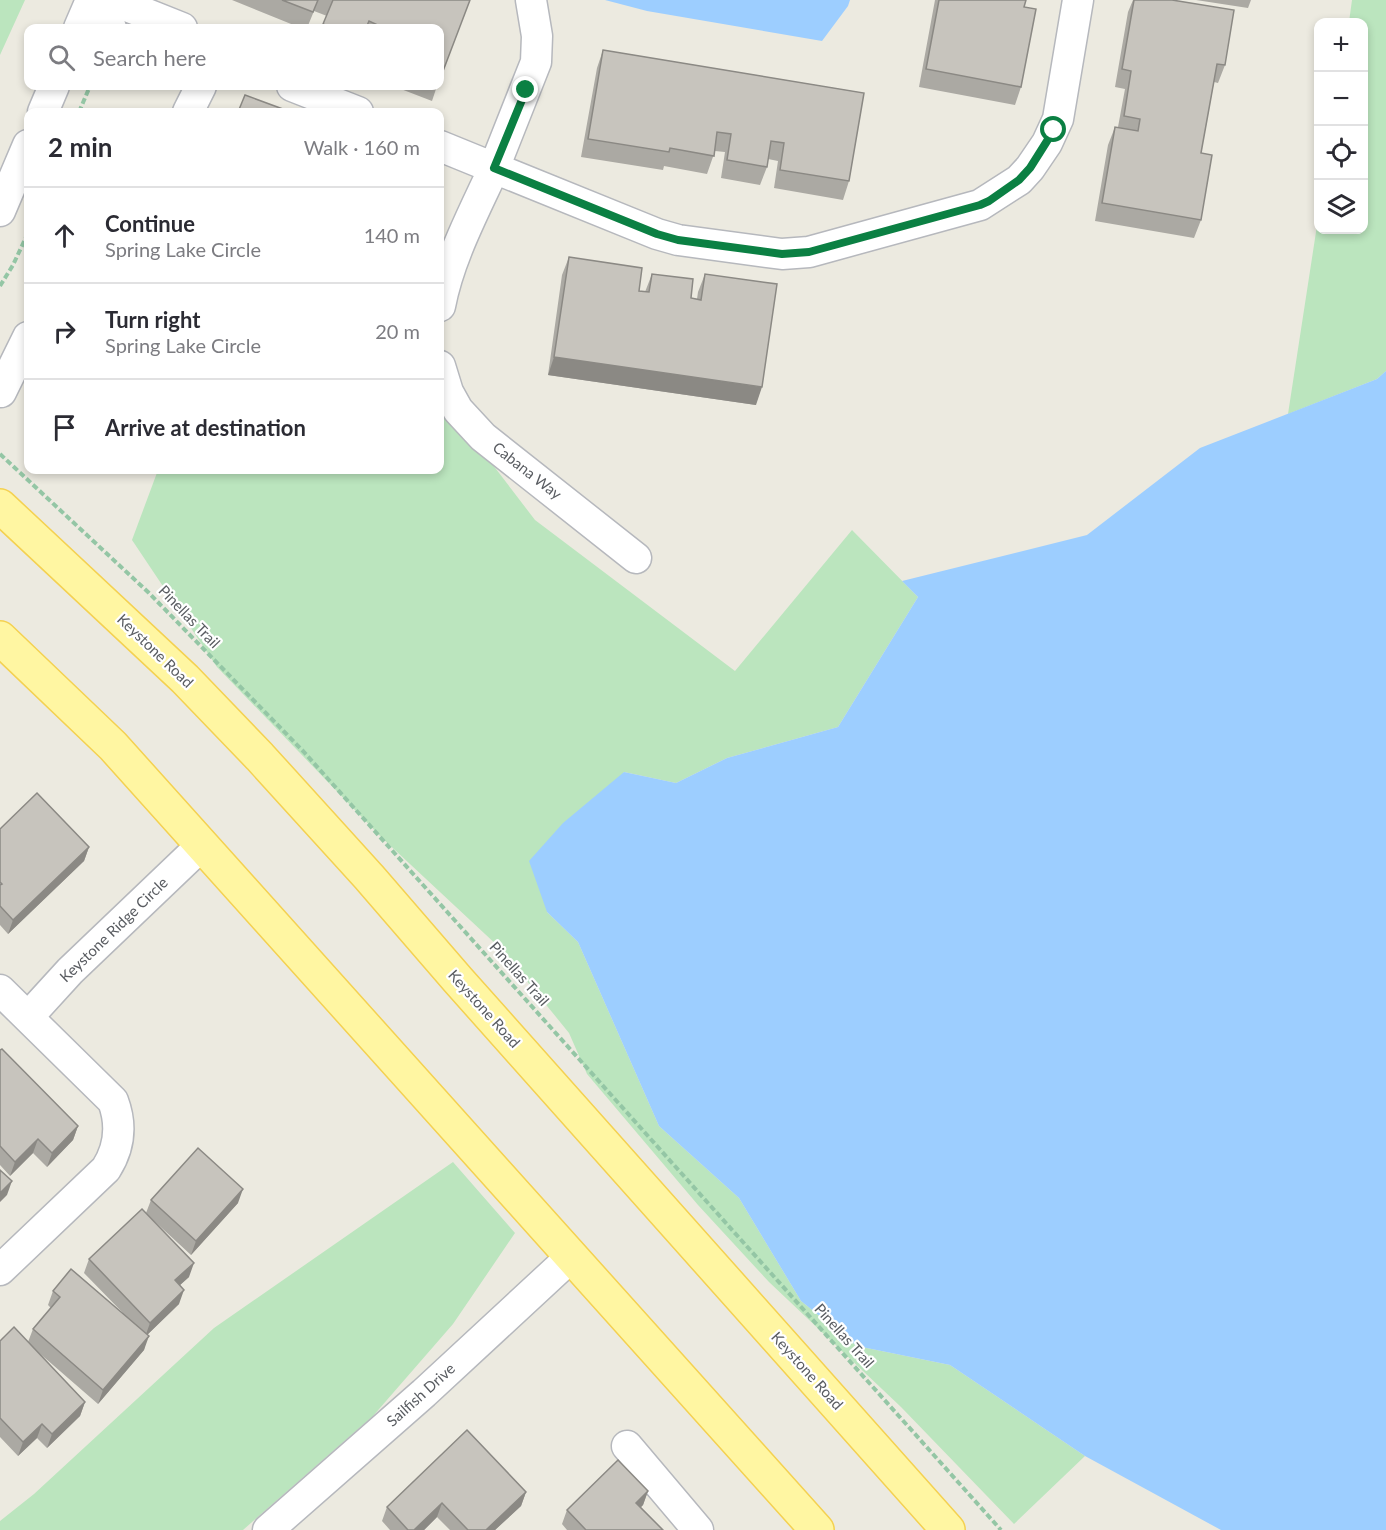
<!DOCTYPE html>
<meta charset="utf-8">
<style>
body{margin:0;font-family:Lato,sans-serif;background:#f7f7f7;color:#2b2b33}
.controls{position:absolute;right:18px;top:18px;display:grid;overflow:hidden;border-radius:12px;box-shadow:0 3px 9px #0003}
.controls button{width:54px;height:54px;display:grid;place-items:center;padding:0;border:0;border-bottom:2px solid #e1e1e2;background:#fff;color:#2b2b33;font:30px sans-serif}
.stop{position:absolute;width:18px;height:18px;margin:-14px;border:4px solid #0b8043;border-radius:50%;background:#fff}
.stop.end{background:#0b8043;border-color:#fff;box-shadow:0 2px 6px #0008}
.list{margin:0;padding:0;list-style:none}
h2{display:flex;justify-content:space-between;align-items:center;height:78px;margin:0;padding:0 24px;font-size:26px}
h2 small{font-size:20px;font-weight:400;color:#7c7c81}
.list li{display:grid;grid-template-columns:39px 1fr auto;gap:18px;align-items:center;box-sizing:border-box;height:96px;padding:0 24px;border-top:2px solid #e1e1e2}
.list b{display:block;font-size:22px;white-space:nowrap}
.list p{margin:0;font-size:20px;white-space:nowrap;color:#7c7c81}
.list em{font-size:20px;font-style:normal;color:#7c7c81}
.icon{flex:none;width:33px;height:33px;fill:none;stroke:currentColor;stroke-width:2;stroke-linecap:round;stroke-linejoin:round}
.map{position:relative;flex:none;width:1386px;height:1530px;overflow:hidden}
.search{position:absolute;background:#fff;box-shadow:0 3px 9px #0003;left:24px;top:24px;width:420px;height:66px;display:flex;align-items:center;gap:15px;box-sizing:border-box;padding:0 21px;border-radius:12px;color:#7c7c81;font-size:22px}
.panel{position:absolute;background:#fff;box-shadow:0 3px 9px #0003;left:24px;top:108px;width:420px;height:366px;border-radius:12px}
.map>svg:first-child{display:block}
</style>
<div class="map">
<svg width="1386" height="1530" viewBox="0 0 1386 1530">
<rect width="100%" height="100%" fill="#eceae0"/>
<path fill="#bbe5be" d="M0,0h25l-25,55z
M1352,0h34v371l-9,8 -89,35 30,-195v11h46v-208h-15z
M440,396l95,124 200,151 117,-141 66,67 -80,130 -111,31 -51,25 -52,-11 -77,140 31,30 81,184 80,72 62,103 56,45 93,19 135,91 -71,68 -113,-117 -132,-125 -71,-77 -111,-131 -18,-41 -69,-85 -119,-111 -164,-170 -85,-127 26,-70h282z
M453,1162l62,71 -62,91 -80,92 -130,114h-243v-9l34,-27 180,-166z"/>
<path fill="#9dceff" d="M605,0h245l-2,6 -26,35 -175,-30z
M1386,371v1159h-165l-136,-74 -135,-91 -93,-19 -56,-45 -62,-103 -80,-72 -81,-184 -31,-30 -18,-51 34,-38 61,-51 52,11 51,-25 111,-31 80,-130 -16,-16 185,-46 113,-87 177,-69z"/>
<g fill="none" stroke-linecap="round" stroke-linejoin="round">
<g stroke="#b6b8bd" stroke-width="33">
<path id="minor" d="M112,0l70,28
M531,0l6,36 -1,26 -42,106 163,66 21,6 104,14 27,-2 171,-47 39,-25 11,-12 17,-25 11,-24 20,-119
M84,18l27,10
M79,28l12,-28
M292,86l66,26
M43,112l11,-26
M188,112l13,-26
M440,146l54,22c-20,44 -45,90 -54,138
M0,211l28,-66
M440,366l8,26 10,18 25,27 153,121
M1,392l27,-55
M0,990l113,111c9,24 7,46 -7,68l-106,101
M28,1017l42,-46 132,-126
M627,1446l71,84
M268,1530l156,-137 148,-137"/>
</g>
<g stroke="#f4d151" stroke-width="36">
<path id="major" d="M0,506l185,173 75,78 109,120 89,103 490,550
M0,638l113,108 704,784"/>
</g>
<path stroke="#94c6a5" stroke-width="4" stroke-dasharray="6 3" stroke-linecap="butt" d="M79,112l11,-26
M0,286l13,-21 15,-32
M0,454l149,139 154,158 698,779"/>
<use href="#minor" stroke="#fff" stroke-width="30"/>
<use href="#major" stroke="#fff6a2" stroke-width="33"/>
</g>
<path fill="#aba9a3" d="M232,0h238l-30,28h-118l5,-12 -13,-5 -7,17h-6z
M935,0h91l-2,7 -3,80 -6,18 -96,-18z
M1133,0h39l53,65 -7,18 -4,-1 -13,71v67l-7,18 -99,-17 13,-76 7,-18h3l7,-38 -10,-2 13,-75z
M1196,0h55l-3,8z
M603,50l261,43 -15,88 -6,19 -69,-12 4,-27 -10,-2 -1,8 -7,18 -39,-7 4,-26 -10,-1 -8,23 -43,-8 -1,4 -82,-13 16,-89z
M393,86h44l-5,15z
M569,257l70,34 6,1 7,-18 39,24 6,1 1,-7 7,-18 51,131 -208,-30 14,-100z
M0,829l89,18 -5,14 -76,73 -8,-9z
M0,1050l78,76 -5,14 -26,27 -14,-14 -23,23 -10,-11z
M151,1200l87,3 -47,52 -38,-35 36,57 -9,8 -1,19 -32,31 -3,15 -46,54 -60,-52 47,50 -5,14 -33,32 -10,-10 -19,18 -18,-19v-96l28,1 5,-13 18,-21 -3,-3 5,-14 70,22 -39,-40 5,-14 57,-46z
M648,1491l-5,14 -2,2 22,23h-96l-5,-6 5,-14z
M526,1492l-5,14 -26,24h-45l-13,-13 -13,13h-34l-8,-9 5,-14z"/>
<path fill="#8b8984" d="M554,357l208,30 -6,18 -208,-30z
M89,847l-5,14 -76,73 5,-14z
M78,1126l-5,14 -26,27 5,-14z
M38,1139l-5,14 -23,23 5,-14z
M12,1181l-5,14 -7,7v-9z
M243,1189l-5,14 -47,52 5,-14z
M194,1263l-5,14 -19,17 5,-14z
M184,1290l-5,14 -34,33 5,-14z
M149,1336l-5,14 -46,54 5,-14z
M85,1402l-5,14 -33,32 5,-14z
M42,1424l-5,14 -19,18 5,-14z
M648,1491l-5,14 -12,12 5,-14z
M526,1492l-5,14 -26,24h-9z
M442,1503l-5,14 -13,13h-10z"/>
<path fill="#c7c4bd" stroke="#8b8984" stroke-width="1.5" d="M282,0h36l-5,12z
M333,0h137l-30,79v-51h-61l1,-2 -11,-5 -3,7h-32l-11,-4z
M939,0h87l-2,7 12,2 -15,78 -95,-18z
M1134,0h38l62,10 -9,55 -8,-1 -16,89 11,2 -11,65 -99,-17 13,-76 23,4 2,-12 -16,-3 7,-45 -9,-2z
M603,50l261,43 -15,88 -69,-11 4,-27 -13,-2 -4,26 -40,-7 4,-26 -14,-2 -3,24 -44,-8 -1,4 -81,-13z
M245,95l46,17h-53z
M569,257l73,11 -3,23 10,1 3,-18 41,5 -2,19 10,2 4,-26 72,10 -15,103 -208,-30z
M37,793l52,54 -76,73 -13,-14v-21l2,-1 -2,-2v-53z
M2,1049l76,77 -26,27 -14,-14 -23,23 -15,-16v-96z
M198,1148l45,41 -47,52 -45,-41z
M0,1170l12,11 -12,12z
M142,1209l52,54 -19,17 9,10 -34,33 -61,-64z
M71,1269l78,67 -46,54 -70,-61 27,-32 -7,-6z
M14,1327l71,75 -33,32 -10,-10 -19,18 -23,-24v-77z
M467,1430l59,62 -40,38h-18l-26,-27 -28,27h-6l-21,-23z
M618,1460l30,31 -12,12 27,27h-77l-19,-20z"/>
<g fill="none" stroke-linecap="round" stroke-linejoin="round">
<path stroke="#0b8043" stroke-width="8" d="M526,90l-32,78 163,66 21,6 104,14 27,-2 171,-47 9,-4 30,-21 11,-12 24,-38"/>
</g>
<g text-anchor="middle" stroke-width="4.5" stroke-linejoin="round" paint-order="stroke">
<g font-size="15" fill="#595c61" stroke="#fff">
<text transform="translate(527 471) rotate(38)" y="5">Cabana Way</text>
<text transform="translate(189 617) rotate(46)" y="5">Pinellas Trail</text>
<text transform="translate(155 651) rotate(44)" y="5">Keystone Road</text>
<text transform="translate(114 930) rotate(-44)" y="5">Keystone Ridge Circle</text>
<text transform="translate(519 974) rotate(48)" y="5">Pinellas Trail</text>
<text transform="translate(484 1009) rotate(48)" y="5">Keystone Road</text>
<text transform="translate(844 1336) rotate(48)" y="5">Pinellas Trail</text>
<text transform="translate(807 1371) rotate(48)" y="5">Keystone Road</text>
<text transform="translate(421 1395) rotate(-42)" y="5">Sailfish Drive</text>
</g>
</g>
</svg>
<div class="controls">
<button>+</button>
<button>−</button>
<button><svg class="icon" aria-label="locate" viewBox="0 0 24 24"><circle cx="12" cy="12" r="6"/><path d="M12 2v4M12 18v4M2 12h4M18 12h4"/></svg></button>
<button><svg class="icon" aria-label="layers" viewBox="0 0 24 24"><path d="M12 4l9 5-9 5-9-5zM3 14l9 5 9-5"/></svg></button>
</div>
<div class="stop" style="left:1054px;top:130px"></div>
<div class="stop end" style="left:526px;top:90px"></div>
<div class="search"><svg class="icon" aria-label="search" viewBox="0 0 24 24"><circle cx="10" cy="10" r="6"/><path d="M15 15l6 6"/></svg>Search here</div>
<section class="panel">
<h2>2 min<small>Walk · 160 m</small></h2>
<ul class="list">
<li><svg class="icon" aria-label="ahead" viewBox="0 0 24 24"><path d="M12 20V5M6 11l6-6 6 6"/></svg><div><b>Continue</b><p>Spring Lake Circle</p></div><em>140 m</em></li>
<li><svg class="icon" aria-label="right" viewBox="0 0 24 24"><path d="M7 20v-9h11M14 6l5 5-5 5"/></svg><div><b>Turn right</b><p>Spring Lake Circle</p></div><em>20 m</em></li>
<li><svg class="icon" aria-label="arrive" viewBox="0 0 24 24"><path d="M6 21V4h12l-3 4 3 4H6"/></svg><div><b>Arrive at destination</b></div></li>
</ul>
</section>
</div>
